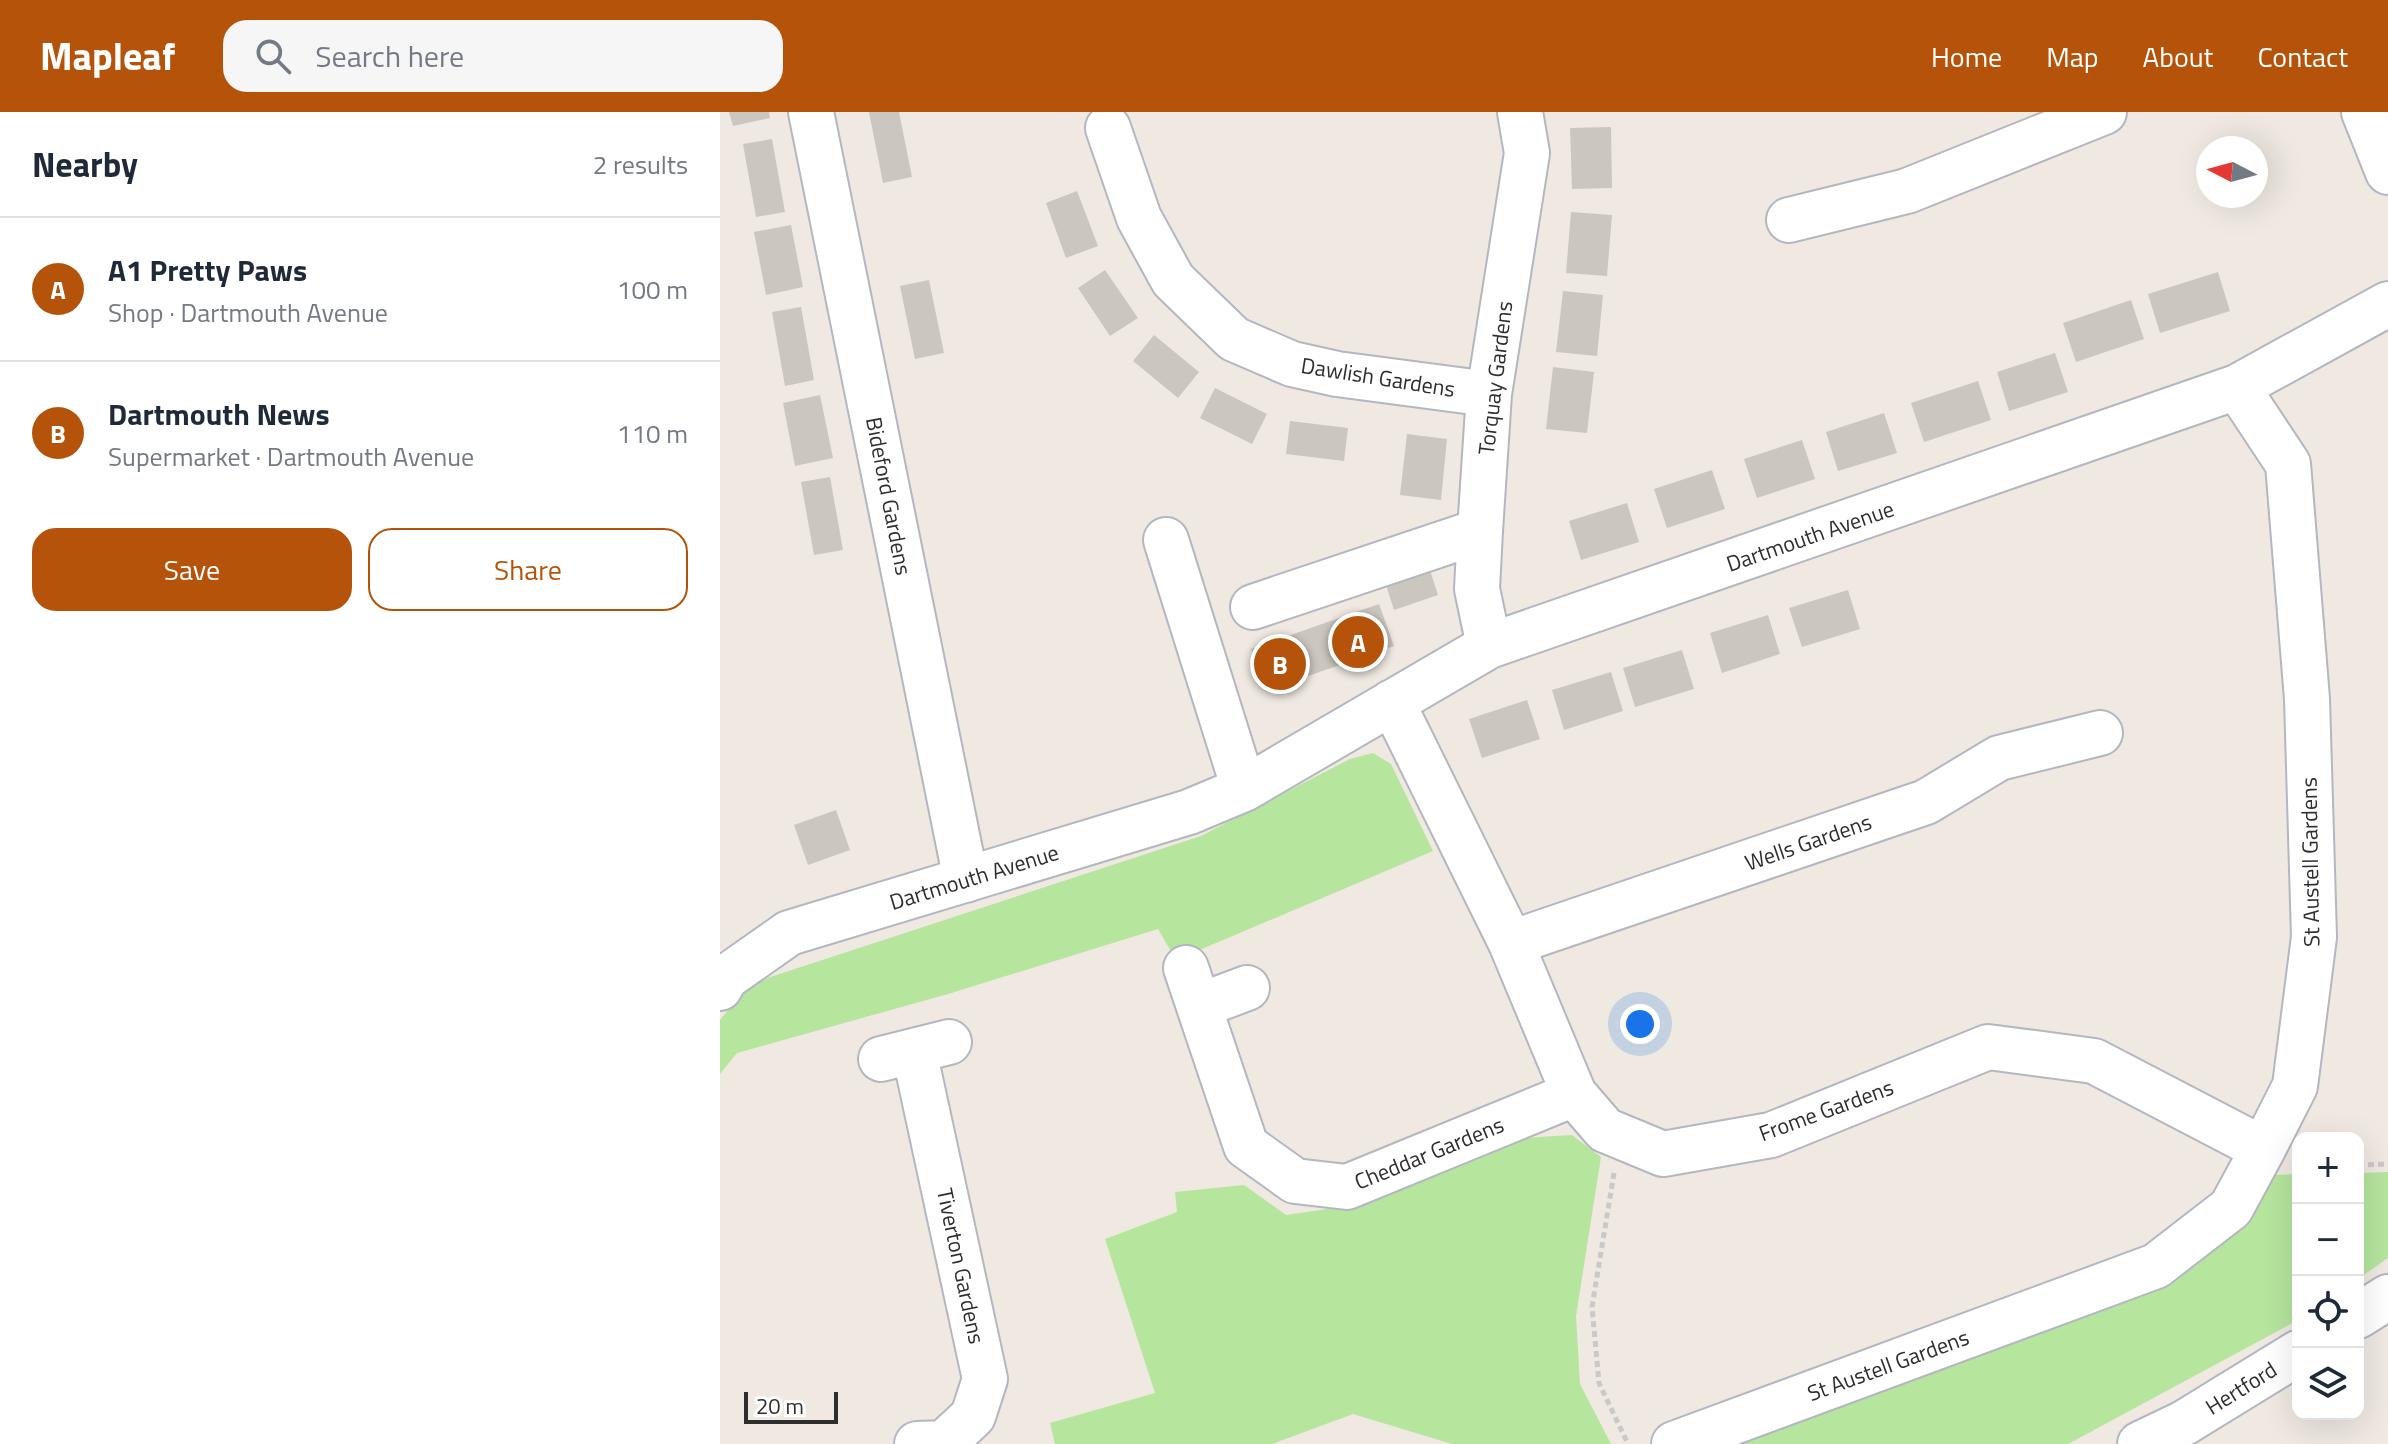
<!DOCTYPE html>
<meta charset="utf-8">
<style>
body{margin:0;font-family:"Titillium Web",sans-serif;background:#f6f6f7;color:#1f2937}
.controls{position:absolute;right:24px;bottom:24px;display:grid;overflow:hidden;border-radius:16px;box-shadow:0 8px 32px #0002}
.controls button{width:72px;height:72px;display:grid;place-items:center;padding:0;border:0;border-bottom:2px solid #e0e1e3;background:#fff;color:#1f2937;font:40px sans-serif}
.compass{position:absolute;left:1476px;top:24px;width:72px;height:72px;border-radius:50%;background:#fff;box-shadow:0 8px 32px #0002;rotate:276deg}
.scale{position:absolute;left:24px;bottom:20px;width:94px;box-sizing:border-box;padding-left:8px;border:4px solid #2e2e2e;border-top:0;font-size:22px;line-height:28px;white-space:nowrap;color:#2e2e2e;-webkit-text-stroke:6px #fff;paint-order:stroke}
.you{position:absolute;left:920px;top:912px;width:28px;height:28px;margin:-20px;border:6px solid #fff;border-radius:50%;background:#1a73e8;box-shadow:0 0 0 12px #1a73e833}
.badge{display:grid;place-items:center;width:52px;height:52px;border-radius:50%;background:#b45309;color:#fff;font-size:26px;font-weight:700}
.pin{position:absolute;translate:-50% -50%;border:4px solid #fff;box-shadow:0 2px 8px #0006}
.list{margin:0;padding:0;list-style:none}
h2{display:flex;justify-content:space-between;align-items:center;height:104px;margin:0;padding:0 32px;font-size:34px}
h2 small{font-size:26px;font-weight:400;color:#747a83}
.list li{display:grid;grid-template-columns:52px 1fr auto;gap:24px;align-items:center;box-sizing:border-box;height:144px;padding:0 32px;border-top:2px solid #e0e1e3}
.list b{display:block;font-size:30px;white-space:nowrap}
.list p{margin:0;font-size:26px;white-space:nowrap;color:#747a83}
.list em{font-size:26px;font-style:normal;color:#747a83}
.actions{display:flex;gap:16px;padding:24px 32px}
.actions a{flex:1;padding:18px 0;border:2px solid #b45309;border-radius:24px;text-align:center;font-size:28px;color:#b45309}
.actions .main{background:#b45309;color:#fff}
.icon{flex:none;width:44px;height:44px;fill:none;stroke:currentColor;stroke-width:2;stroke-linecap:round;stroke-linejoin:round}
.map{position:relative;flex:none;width:1668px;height:1332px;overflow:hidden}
header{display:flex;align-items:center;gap:48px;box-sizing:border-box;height:112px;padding:0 40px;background:#b45309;color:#fff}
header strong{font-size:38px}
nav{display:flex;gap:44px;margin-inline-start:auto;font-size:28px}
.search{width:560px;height:72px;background:#f6f6f7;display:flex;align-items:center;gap:20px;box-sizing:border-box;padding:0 28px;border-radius:24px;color:#747a83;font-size:30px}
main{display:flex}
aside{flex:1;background:#fff}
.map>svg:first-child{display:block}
</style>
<header>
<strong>Mapleaf</strong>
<div class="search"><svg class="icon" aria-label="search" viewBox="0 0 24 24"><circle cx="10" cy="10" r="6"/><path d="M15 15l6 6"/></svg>Search here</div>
<nav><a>Home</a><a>Map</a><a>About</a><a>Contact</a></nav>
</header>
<main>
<aside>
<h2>Nearby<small>2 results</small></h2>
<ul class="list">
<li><span class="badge">A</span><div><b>A1 Pretty Paws</b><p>Shop · Dartmouth Avenue</p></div><em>100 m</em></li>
<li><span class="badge">B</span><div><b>Dartmouth News</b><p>Supermarket · Dartmouth Avenue</p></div><em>110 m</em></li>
</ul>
<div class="actions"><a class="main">Save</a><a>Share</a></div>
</aside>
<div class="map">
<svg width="1668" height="1332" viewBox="0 0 1668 1332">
<rect width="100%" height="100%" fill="#efe9e1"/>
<path fill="#b6e59e" d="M653,641l18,11 42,87 -257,109 -18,-31 -210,65 -211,59 -17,21v-54l29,-36 452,-148 149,-77z
M852,1023l29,22 -25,159 4,68 31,60h-159l-99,-30 -81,30h-217l-5,-21 105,-30 -50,-154 72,-27 -2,-20 69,-7 42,30 61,-9 177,-68z
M1668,1060v86l-30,21v-106z
M1578,1062v146l-230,124h-345l382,-137 169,-132z"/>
<path fill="#cbc7bf" d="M9,0h40l1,6 -37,8z
M149,0h30l13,65 -29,6z
M891,15l1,61 -40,1 -2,-61z
M52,27l13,73 -29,5 -13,-73z
M357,79l21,55 -32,12 -20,-55z
M851,100l41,3 -5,61 -41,-3z
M71,113l12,62 -37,8 -12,-63z
M385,158l33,48 -28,18 -32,-48z
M1498,160l12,39 -70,22 -12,-39z
M209,168l15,73 -29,6 -15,-73z
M843,179l40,4 -6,61 -41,-4z
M1411,188l13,39 -68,23 -13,-39z
M81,195l13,73 -29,6 -13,-74z
M434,223l45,37 -21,26 -45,-37z
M1335,241l13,39 -59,19 -12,-39z
M833,255l41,5 -7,61 -41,-4z
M1258,269l13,39 -67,22 -13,-39z
M495,276l52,26 -15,30 -52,-26z
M100,283l13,63 -38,8 -12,-63z
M1164,301l13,40 -59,18 -12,-39z
M570,309l58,7 -4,33 -58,-7z
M687,322l40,5 -6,61 -41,-5z
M1082,328l13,39 -58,19 -13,-39z
M992,358l13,39 -58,19 -13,-39z
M110,365l13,73 -29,5 -13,-73z
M907,391l12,39 -58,18 -12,-39z
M710,458l8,25 -44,15 -8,-25z
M1128,478l12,39 -58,18 -13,-39z
M659,492l15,42 -129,45 -14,-42z
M1048,503l12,39 -58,19 -12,-40z
M962,538l12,39 -59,18 -12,-39z
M891,560l12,39 -59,19 -12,-40z
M807,588l13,39 -58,19 -13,-39z
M116,698l14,40 -42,15 -14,-40z"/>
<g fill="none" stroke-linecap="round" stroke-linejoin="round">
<g stroke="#b4b7c1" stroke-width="48">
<path id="minor" d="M91,0l155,768
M1644,0l24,60
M388,16l31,90 34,62 61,59 58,25 45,10 152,20
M1069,108l118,-29 197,-79
M446,428l78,249
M533,495l227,-76
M769,534l-12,-57 3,-58 9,-137 38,-241 -7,-41
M672,590l119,241 63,151 31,36 58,24 108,-19 217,-88 106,14 169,88
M791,831l415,-141 73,-44 101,-25
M466,856l60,178 49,35 52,6 227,-93
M0,876l5,-10 64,-45 400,-121 55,-23 245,-143 748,-259 151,-83
M479,894l48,-18
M194,939l71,328 -12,37 -29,27 -27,1
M161,947l68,-17
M1638,1204l30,-19
M954,1332l482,-178 75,-58 32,-59 32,-63 19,-149 -7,-238 -19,-235 -51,-77
M1420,1332l44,-21 114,-70"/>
</g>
<path stroke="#c9c9c9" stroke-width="5" stroke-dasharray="6 4" stroke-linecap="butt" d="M1638,1053l30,-1
M894,1061l-22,134 7,76 29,61"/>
<use href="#minor" stroke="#fff" stroke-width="44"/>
</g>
<g text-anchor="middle" stroke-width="7" stroke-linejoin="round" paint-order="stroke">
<g font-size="22" fill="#2e2e2e" stroke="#fff">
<text transform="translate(658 265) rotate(9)" y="8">Dawlish Gardens</text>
<text transform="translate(775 266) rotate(-83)" y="8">Torquay Gardens</text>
<text transform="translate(169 384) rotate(79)" y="8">Bideford Gardens</text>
<text transform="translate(1090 424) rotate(-19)" y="8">Dartmouth Avenue</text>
<text transform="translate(1088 730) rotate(-19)" y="8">Wells Gardens</text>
<text transform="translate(1590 750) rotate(-91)" y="8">St Austell Gardens</text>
<text transform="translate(254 765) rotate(-17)" y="8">Dartmouth Avenue</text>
<text transform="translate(1106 998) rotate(-20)" y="8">Frome Gardens</text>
<text transform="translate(709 1041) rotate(-22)" y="8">Cheddar Gardens</text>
<text transform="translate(241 1154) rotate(78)" y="8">Tiverton Gardens</text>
<text transform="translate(1168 1253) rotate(-20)" y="8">St Austell Gardens</text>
<text transform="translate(1521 1276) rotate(-32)" y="8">Hertford</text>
</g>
</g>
</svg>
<div class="controls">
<button>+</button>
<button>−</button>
<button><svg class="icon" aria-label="locate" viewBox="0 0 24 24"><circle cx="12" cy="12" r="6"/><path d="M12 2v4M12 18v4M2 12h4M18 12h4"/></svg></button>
<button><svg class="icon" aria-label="layers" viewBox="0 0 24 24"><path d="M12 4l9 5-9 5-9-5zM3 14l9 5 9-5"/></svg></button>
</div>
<svg class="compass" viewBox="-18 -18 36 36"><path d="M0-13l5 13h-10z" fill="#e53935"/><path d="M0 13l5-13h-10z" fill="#747a83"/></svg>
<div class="scale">20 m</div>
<div class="you"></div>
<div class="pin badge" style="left:638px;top:530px">A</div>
<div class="pin badge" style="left:560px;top:552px">B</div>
</div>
</main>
